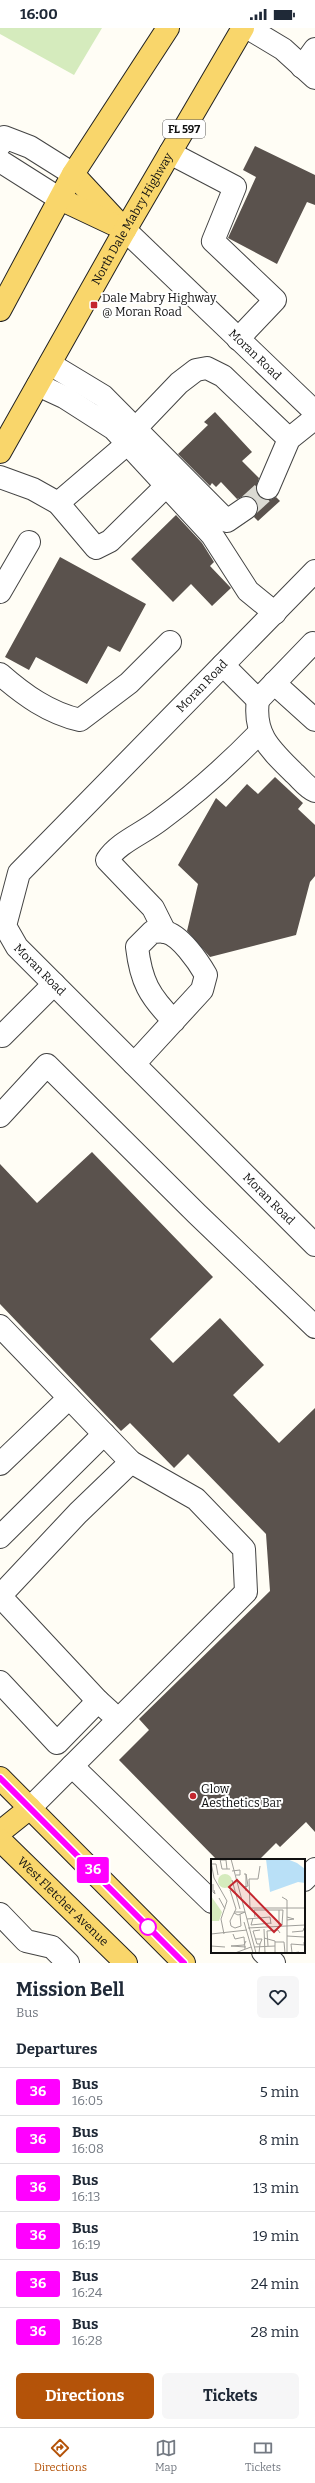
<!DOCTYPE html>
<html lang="en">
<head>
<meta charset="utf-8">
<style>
	body { margin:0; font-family:Bitter,serif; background:#f6f6f7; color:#1f2937; height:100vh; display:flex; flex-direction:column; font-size:15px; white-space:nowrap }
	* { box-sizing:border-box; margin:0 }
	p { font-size:13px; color:#747a83 }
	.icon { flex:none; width:22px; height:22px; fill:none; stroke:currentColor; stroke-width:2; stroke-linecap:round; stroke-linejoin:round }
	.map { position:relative; height:1935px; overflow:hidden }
	.panel { display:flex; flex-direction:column; background:#fff; flex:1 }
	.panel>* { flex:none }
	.badge { padding:0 8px; border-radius:3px; font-size:14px; line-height:26px }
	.map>.badge { position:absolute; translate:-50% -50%; box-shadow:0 0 0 2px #fff }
	h2 { padding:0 16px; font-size:15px; line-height:36px }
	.round { display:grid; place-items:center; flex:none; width:42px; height:42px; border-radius:6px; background:#f6f6f7 }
	.headline { display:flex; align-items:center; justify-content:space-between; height:68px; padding:0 16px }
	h1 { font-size:19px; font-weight:700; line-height:30px }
	.primary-button { display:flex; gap:8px; margin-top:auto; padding:8px 16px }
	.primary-button a { flex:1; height:46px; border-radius:6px; background:#b45309; color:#fff; font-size:16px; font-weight:700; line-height:46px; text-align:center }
	.primary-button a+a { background:#f6f6f7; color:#1f2937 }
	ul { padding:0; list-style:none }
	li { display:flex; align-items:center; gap:12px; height:48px; padding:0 16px; border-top:1px solid #e0e1e3 }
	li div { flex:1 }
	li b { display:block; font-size:15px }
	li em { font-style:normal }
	li .badge { min-width:44px; font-weight:700; text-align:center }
	.status { display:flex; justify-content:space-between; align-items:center; height:28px; padding:0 20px; background:#fff; direction:ltr }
	.status svg { height:11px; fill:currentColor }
	.tab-bar { display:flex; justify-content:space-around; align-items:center; height:56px; border-top:1px solid #e0e1e3; background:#fff; font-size:11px; color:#747a83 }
	.tab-bar a { display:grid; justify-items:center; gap:2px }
	.tab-bar .current { color:#b45309 }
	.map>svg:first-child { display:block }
	.green { fill:#d5ebbd }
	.building { fill:#5a524d }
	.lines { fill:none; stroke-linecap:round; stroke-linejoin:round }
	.minor-tunnel { stroke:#dbdad3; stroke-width:22; stroke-dasharray:22 11; stroke-linecap:butt }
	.minor-casing { stroke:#444; stroke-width:24 }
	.major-casing { stroke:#222; stroke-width:24 }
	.minor { stroke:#fff; stroke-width:22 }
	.major { stroke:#f9d66b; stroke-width:22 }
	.line-casing { stroke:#fff; stroke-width:9 }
	.line { stroke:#f0f; stroke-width:6 }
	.poi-dot { fill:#c4262e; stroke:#fff; stroke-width:1.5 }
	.stop-dot { fill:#fff; stroke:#f0f; stroke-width:2 }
	.labels { text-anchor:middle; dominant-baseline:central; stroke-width:4; stroke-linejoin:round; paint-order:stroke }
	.shield { fill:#fff; stroke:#585858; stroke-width:1 }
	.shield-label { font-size:11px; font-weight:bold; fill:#111 }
	.street-label { font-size:12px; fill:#111; stroke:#fff }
	.poi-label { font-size:12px; fill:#111; stroke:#fff; text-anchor:start }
	.inset-road { fill:none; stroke:#a09f9a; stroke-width:1 }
	.view { fill:#c4262e; fill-opacity:0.15; stroke:#c4262e; stroke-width:2 }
	.inset-edge { fill:none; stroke:#111; stroke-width:2 }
</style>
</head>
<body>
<div class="status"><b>16:00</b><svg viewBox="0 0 49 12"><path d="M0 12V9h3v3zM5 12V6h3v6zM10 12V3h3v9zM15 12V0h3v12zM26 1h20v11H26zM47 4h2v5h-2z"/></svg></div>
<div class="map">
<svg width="315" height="1935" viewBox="0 0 315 1935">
	<rect width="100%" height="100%" fill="#fffdf5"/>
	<path class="green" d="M0,0H102L74,47L0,6Z"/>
	<path class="building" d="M255,118L315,147V177L307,174L277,236L228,210L256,149L243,142Z
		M215,384L252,424L242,433L259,450L256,461L258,467L263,472H270L276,469L280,473L258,493L254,489L258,479L252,469L245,468L237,471L221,454L216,459L212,455L210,458L178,426L208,397L204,394Z
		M176,487L202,515L214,534L210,538L231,560L212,578L191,556L173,574L131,531Z
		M60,529L146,576L120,624L108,618L87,656L36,629L29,642L5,629Z
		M275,749L303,775L298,781L315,797V848L310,854L296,907L210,929L187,903L198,856L178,837L216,770L226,779L247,756L258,766Z
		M92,1124L213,1249L150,1311L173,1335L220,1290L264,1337L233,1367L279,1415L315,1380V1804L306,1794L280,1819L276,1815L259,1832H217L119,1732L149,1702L139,1691L270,1563L266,1506L188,1426L174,1440L130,1395L121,1403L0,1276V1136L37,1175Z"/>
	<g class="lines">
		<path class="minor-tunnel" d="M246,480L268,460"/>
		<g class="minor-casing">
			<g id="minor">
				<path d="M248,0L283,21L315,50"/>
				<path d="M302,39L315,21"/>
				<path d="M0,117L4,109L30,119L73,146"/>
				<path d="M170,125L235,159L213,213L275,272L238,311"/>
				<path d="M0,133L60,171"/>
				<path id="s1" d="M125,202L315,384"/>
				<path d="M50,336L103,368L227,493L246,480"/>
				<path d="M38,357L64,369L114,401L212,507L248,563L275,585"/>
				<path d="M135,401L179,355L196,342L207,340L223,348L289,411"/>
				<path d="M0,449L33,461L58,475L96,520L110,513L166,458"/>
				<path d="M268,460L289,411L315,390"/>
				<path d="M58,475L127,416"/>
				<path id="s2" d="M315,543L19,845L5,898L17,919L315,1217"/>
				<path d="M0,564L29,514"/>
				<path d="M223,637L258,672L313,615L315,617"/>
				<path d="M0,646C24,667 49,685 80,692L129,655L170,614"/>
				<path d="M274,655L315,692"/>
				<path d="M258,672C253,707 271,722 294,745C301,751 307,760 315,763"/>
				<path d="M165,904L153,880L107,832C119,814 142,806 160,792C197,765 228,737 260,704"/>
				<path d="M0,1006L2,1008L54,956"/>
				<path d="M134,1036L202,962L206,947C198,933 180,907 165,904C161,903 156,904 152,904L137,919C141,953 149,968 174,993"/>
				<path d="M0,1088L47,1037L197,1186L315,1299"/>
				<path d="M0,1298L131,1434L196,1471L244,1521L246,1564L30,1780"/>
				<path d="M0,1436L69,1370"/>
				<path d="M0,1509L104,1406"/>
				<path d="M0,1654L57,1715L98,1673L109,1683"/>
				<path d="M98,1673L0,1568L78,1485L131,1434"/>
				<path d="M72,1738L212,1874"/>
				<path d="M304,1852L315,1841"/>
				<path d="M0,1886L26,1913L52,1919L68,1935"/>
				<path d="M263,1924L274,1935"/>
			</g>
		</g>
		<g class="major-casing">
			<g id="major">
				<path d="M73,146L125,202"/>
				<path d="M60,171L113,196"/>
				<path d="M0,282L73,146L168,0"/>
				<path id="s3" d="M0,424L125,202L243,0"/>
				<path d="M0,1750L184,1935"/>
				<path d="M0,1804L30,1780"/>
				<path id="s4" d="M0,1812L126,1935"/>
			</g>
		</g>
		<use href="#minor" class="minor"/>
		<use href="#major" class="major"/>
	</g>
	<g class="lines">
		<g class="line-casing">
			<path id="line" d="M0,1750L184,1935"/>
		</g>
		<use href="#line" class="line"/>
	</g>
	<g class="poi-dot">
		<rect x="90" y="273" width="8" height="8" rx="2"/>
		<circle cx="193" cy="1768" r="4"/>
	</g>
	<circle class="stop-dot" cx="148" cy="1899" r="8"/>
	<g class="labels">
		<rect class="shield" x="163" y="92" width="42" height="18" rx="3"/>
		<g class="shield-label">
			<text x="184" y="101">FL 597</text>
		</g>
		<g class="street-label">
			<text stroke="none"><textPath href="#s3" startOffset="268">North Dale Mabry Highway</textPath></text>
			<text stroke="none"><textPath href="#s1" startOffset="180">Moran Road</textPath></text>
			<text transform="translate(202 658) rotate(-46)">Moran Road</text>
			<text stroke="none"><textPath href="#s2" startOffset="534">Moran Road</textPath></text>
			<text stroke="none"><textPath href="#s2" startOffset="858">Moran Road</textPath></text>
			<text stroke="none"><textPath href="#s4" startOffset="88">West Fletcher Avenue</textPath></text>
		</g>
		<g class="poi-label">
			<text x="102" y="270">Dale Mabry Highway<tspan x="102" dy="14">@ Moran Road</tspan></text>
			<text x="201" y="1761">Glow<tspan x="201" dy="14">Aesthetics Bar</tspan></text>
		</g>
	</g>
	<g transform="translate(211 1831)">
		<rect width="94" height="94" fill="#fffdf5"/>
		<path d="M7 22a7 7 0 1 1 14 0a7 7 0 1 1-14 0ZM0,37L11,53L8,62H0Z" fill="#d5ebbd"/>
		<path d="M55,0H76L86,4L94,10V24L87,23L59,33Z" fill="#b9e0f7"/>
		<path class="inset-road" d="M9,0L11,10H19M20,0L45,94M9,1H15L16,10M0,3L3,19L16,42L10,60L13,75M0,5H5L7,16M49,7L47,20H38L39,49H94M21,12L29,11V16H25M33,15H35V32M21,21L29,50M2,25V33L4,35L3,31M32,28L37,27L35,15M19,31L25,50L19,62L20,67M71,38L76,41V94M8,39L14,50M68,51V66M23,54L27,56L34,53H23M44,58L43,51H72L71,66M42,59L40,66L60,64M36,60L59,58L60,65M76,61L83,60L76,58M33,63L42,94M20,67L24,69L30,67L29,55M37,69L94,66M53,70L54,94M81,73L92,72L93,69M0,75L36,71M22,75L24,80L33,78L34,90M76,77L93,78M53,79L64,82V94M44,80H51L49,85M35,82L33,86L20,87L35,88M64,83H73L74,94M0,87L14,88M57,87L56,72L67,71L69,74M43,88L64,87M88,93L81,94L80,85L93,86V83M24,94L40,88M48,94L49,85H46L42,72L49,71"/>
		<path class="view" d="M26,21L70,66L63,73L18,28Z"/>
		<rect width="94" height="94" class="inset-edge"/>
	</g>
</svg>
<b class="badge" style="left:93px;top:1842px;background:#f0f;color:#fff">36</b>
</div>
<section class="panel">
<div class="headline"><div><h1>Mission Bell</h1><p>Bus</p></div><a class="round"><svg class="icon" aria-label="heart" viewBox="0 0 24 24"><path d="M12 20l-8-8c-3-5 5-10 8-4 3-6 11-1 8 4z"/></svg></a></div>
<h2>Departures</h2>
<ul>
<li><span class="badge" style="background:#f0f;color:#fff">36</span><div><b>Bus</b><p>16:05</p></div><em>5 min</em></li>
<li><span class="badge" style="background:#f0f;color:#fff">36</span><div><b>Bus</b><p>16:08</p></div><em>8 min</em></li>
<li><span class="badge" style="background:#f0f;color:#fff">36</span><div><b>Bus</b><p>16:13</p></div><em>13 min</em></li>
<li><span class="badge" style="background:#f0f;color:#fff">36</span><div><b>Bus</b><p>16:19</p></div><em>19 min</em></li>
<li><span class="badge" style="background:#f0f;color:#fff">36</span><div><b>Bus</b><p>16:24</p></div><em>24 min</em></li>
<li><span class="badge" style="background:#f0f;color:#fff">36</span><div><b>Bus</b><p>16:28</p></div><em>28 min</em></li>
</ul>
<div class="primary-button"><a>Directions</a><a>Tickets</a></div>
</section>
<nav class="tab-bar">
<a class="current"><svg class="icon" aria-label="directions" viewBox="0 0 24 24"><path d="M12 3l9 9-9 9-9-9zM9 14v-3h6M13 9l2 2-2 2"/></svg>Directions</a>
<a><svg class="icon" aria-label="map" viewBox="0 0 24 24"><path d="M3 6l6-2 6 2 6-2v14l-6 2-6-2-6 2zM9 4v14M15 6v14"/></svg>Map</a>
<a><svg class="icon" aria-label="tickets" viewBox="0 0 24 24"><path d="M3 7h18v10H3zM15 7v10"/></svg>Tickets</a>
</nav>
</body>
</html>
